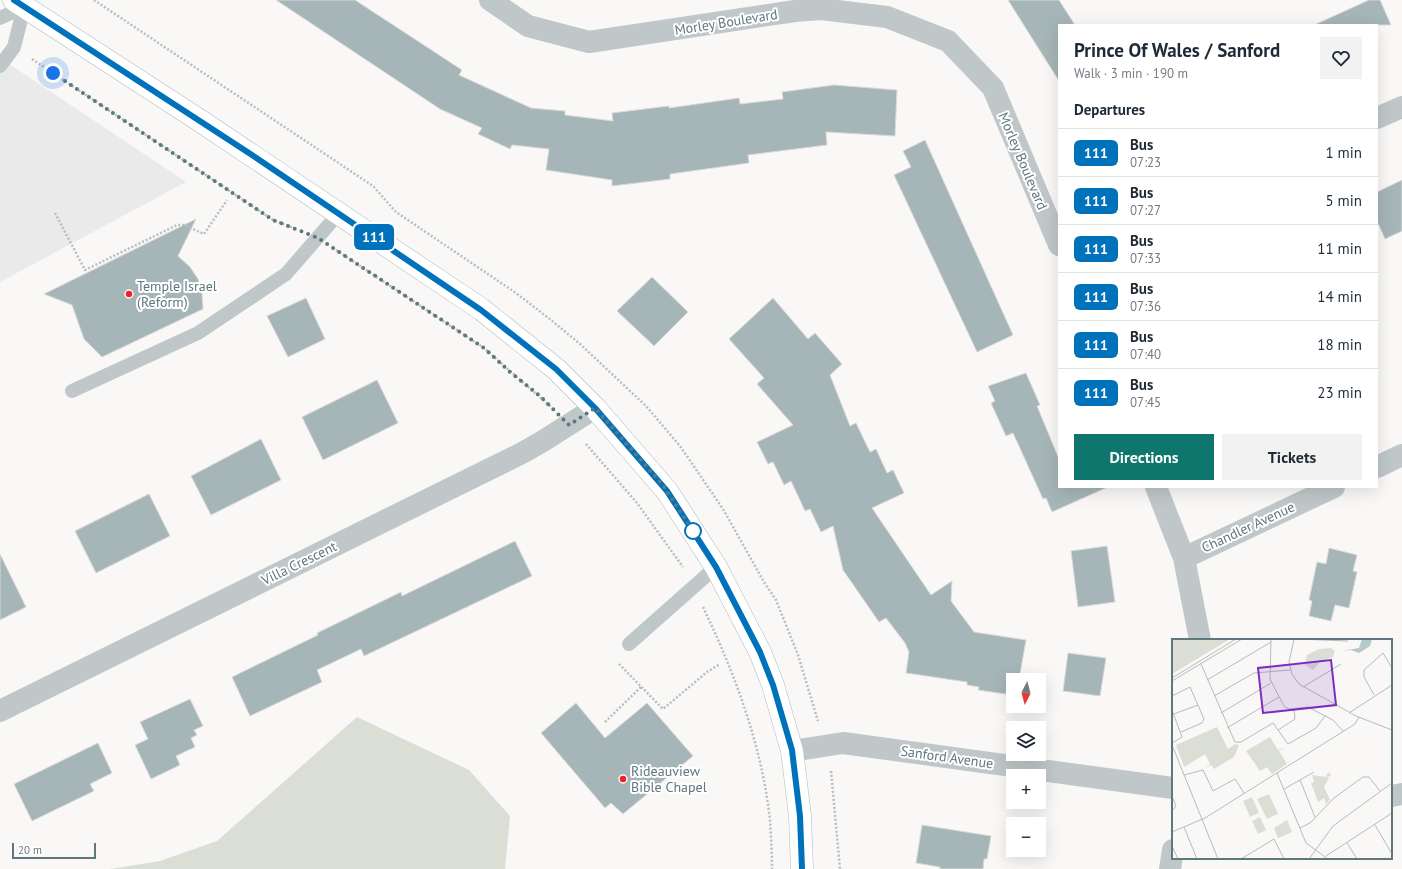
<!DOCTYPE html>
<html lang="en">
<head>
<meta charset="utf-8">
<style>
	body { margin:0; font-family:"PT Sans",sans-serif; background:#f2f2f3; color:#1f2937; height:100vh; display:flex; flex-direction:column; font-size:15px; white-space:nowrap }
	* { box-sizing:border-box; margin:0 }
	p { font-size:13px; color:#747a83 }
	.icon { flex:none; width:22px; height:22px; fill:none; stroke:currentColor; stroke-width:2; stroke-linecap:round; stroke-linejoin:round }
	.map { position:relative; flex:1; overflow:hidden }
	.details { position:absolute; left:1058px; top:24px; width:320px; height:464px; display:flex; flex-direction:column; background:#fff; border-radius:0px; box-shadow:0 4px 16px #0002 }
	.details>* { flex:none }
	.badge { padding:0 8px; border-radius:6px; font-size:14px; line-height:26px }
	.needle { width:26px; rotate:186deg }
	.buttons { position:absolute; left:1006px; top:673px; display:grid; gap:8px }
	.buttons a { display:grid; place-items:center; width:40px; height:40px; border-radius:0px; background:#fff; box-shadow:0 4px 16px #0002; font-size:20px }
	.scale { position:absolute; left:12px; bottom:10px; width:84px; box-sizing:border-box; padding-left:4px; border:2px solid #5e787e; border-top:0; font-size:11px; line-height:14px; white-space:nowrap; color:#5e787e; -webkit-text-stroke:3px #fff; paint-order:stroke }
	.you { position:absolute; width:20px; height:20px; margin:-10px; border:3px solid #fff; border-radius:50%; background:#1a73e8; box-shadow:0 0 0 6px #1a73e833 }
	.map>.badge { position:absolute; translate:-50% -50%; box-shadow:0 0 0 2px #fff }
	h2 { padding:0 16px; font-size:15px; line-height:36px }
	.round { display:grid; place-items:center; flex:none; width:42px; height:42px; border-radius:0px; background:#f2f2f3 }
	.overview { display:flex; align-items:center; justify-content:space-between; height:68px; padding:0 16px }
	h1 { font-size:19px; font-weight:600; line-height:30px }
	.cta { display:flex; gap:8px; margin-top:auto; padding:8px 16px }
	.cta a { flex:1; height:46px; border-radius:0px; background:#0f766e; color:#fff; font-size:16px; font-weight:600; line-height:46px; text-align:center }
	.cta a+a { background:#f2f2f3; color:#1f2937 }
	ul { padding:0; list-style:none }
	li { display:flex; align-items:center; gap:12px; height:48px; padding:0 16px; border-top:1px solid #e0e1e3 }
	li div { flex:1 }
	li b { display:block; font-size:15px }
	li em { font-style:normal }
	li .badge { min-width:44px; font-weight:700; text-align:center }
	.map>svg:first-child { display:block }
	.built { fill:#eaeaea }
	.green { fill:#dbded5 }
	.building { fill:#a6b5b7; stroke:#dbdad9 }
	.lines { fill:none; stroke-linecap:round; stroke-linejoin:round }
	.primary-casing { stroke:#b1babc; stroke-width:23 }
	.path { stroke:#b8bec0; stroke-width:2.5; stroke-dasharray:2 2; stroke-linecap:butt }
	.lane { stroke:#bfc7c9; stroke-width:14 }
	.street { stroke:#bfc7c9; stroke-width:22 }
	.primary { stroke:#fff; stroke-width:22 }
	.line-casing { stroke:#fff; stroke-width:9 }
	.line { stroke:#0072bc; stroke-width:6 }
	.walk { stroke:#5e787e; stroke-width:4; stroke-dasharray:0 7.2 }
	.poi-dot { fill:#ef2026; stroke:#fff; stroke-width:1.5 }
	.stop-dot { fill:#fff; stroke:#0072bc; stroke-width:2 }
	.labels { text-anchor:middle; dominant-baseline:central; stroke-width:4; stroke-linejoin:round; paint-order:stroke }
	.street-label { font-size:14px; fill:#5e787e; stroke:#fff }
	.poi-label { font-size:14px; fill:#5e787e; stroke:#fff; text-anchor:start }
	.inset-road { fill:none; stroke:#b2bdbf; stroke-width:1 }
	.view { fill:#7b2cbf; fill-opacity:0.15; stroke:#7b2cbf; stroke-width:2 }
	.inset-edge { fill:none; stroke:#5e787e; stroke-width:2 }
</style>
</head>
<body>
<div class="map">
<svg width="1402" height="869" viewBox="0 0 1402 869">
	<rect width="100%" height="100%" fill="#f9f8f6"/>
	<path class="built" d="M0,58L186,182L0,282Z"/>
	<path class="green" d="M357,717L469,770L510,816L505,869H110L160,861L217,841Z"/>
	<path class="building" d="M276,0H355L462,70L459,75L531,108L565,111V115L613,121L612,113L669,106V108L739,98L740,104L783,99L782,92L834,85L897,90L895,136L826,132L827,145L748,155L749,163L670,174V179L612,186V180L546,170L549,149L512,145L510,149L478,134L482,128L440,109Z
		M1008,0H1059L1075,25H1059V81Z
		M1369,0H1380L1391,25H1314Z
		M925,140L1013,335L977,352L894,175L911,167L903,151Z
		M1402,180V231L1385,239L1377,221V192Z
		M196,219L178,256L190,267L198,279L202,293L203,309L102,357L84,339L72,305L44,294Z
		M652,277L688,312L654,346L617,311Z
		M306,298L325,339L288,357L267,316Z
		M773,298L808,339L815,333L842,364L830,375L850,426L856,423L870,452L876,449L887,473L893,470L904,493L872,508L931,595L952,581L951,601L974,632L1026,640L1019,680H1013V695L978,690L979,687L967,685V682L906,673L909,652L905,643L886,618L879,622L843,570L833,526L821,532L810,509L805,511L791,481L784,485L773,462L768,464L757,442L793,425L757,384L764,378L729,339Z
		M1026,373L1040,405L1037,406L1059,459V487H1108L1052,512L1046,498L1043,499L1013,433L1006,436L991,403L995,401L988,386Z
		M377,380L398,423L323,460L302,417Z
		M261,439L281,480L211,515L191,476Z
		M149,494L170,536L96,573L75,531Z
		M515,541L532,576L364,656L361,649L317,670L322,682L250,716L232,677L318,635L317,633L401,592L402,596Z
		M1107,546L1115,602L1078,607L1071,551Z
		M1329,548L1357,555L1353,571L1357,572L1349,608L1335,605L1331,621L1309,616L1312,601L1309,600L1317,562L1326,564Z
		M0,554L26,607L0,620Z
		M1068,653L1106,658L1100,696L1063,691Z
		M190,699L203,726L194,730L197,735L191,738L195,747L176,756L180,765L151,779L135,745L148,739L140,722Z
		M576,703L605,738L647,703L693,756L623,814L611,803L605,808L541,733Z
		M98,743L112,773L90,784L94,791L32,821L14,784Z
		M922,825L991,836L987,859H984L983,869H940V867L916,863Z"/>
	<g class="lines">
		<g class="primary-casing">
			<path id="primary" d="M14,0L202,122L481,309L556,369L595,408L667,491L716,567L760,652L773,685L792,751L800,816L802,869"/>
		</g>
		<path class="path" d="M94,0L373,186L396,212L516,293L551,320L580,344L646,406L680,446L723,509L764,582L776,600L798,655L818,721
			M32,59L273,220L296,229
			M55,213L85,270L177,225H184L204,234L227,200
			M336,250L484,348L551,407
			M586,444L637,503L683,567
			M703,607C735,674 762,746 770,820C771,836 772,853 772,869
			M619,664L663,709L707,672L720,664
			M605,722L641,687
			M831,771L840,869"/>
		<path class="lane" d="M0,18L24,7
			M0,66L14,47L24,7
			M72,391L198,333L286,274L339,213
			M629,644L716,567"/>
		<path class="street" d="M490,0L528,26L589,42L795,11L821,9L887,17L948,41L993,88L1059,245
			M1377,118L1402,107
			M1377,467L1402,455
			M1156,487L1184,558L1200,640
			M1184,558L1334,487
			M0,711L524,452L543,441L595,408
			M792,751L843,743L1173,788
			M1391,796L1402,794
			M1170,869L1173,850"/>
		<use href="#primary" class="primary"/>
	</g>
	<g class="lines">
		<g class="line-casing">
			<path id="line" d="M14,0L252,155L481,310L556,369L595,408L667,491L716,567L760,652L773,685L792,750L800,816L802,869"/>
		</g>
		<use href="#line" class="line"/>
		<path class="walk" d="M53,73L273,220L318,238L484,348L510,372L540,396L569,425L595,408L662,484L693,531"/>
	</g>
	<g class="poi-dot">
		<circle cx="129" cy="294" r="4"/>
		<circle cx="623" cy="779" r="4"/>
	</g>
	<circle class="stop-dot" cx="693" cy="531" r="8"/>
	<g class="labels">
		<g class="street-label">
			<text transform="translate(726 22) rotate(-9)">Morley Boulevard</text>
			<text transform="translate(1023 161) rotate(67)">Morley Boulevard</text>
			<text transform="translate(1248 527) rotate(-25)">Chandler Avenue</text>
			<text transform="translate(299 563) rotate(-26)">Villa Crescent</text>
			<text transform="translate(947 757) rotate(8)">Sanford Avenue</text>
		</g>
		<g class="poi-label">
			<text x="137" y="286">Temple Israel<tspan x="137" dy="16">(Reform)</tspan></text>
			<text x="631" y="771">Rideauview<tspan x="631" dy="16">Bible Chapel</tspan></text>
		</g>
	</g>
	<g transform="translate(1172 639)">
		<rect width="220" height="220" fill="#f9f8f6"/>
		<path d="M0,0H58L0,35ZM159,9L163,12L161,18L148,23L141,31L133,26L135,16L147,10ZM45,88L56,110L63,105L67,106L62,118L42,130L39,126L33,130L38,125L33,115L12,128L4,106ZM98,98L106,111L114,108L107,112L115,125L100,135L95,128L88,132L74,112ZM157,133L159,137L154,138L157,139L152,148L158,161L154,165L152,159L146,163L139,144L142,143L140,136L153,138ZM97,155L106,175L95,180L85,160ZM80,158L87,174L78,178L71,162ZM88,178L94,191L86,195L80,182ZM115,181L120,193L106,199L102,189Z" fill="#dbded5"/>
		<path d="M190,0H200L198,7L187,14L179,11L169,12L187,9Z" fill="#b5c9c9"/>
		<path class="inset-road" d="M99,0L98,40L112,67L117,70L136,68L161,81L171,92M122,0L117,23L120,35L127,45L184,77L220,91M126,0L176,2M29,25L63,103H69L101,84L116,105L144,89L153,77M0,39L64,0M35,41L99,3M0,42L70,0M131,48L169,25M202,56L192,38V31L211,14L220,29M0,57L18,48L32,80L30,84L9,93M42,57L82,34L118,31M0,71L10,98L0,104M49,74L99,44M177,74L220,46M2,75L26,66M55,89L107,58M106,91L123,80L122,70M0,106L46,220M105,134L134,204L156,220M12,136L31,131L41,152L63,140L72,154M128,141L143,178M112,150L142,133M0,157L4,167L0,172M203,186L220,215M12,188L25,220M128,189L138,184L162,159L191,138H197L208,152M0,193L33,179L183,85L187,78M175,204L185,220M0,207L6,220M154,217L220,174M69,220L102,200L112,220M137,220L161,187L220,144"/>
		<path class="view" d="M159,21L164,66L91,74L86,29Z"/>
		<rect width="220" height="220" class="inset-edge"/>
	</g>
</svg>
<div class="buttons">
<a><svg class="needle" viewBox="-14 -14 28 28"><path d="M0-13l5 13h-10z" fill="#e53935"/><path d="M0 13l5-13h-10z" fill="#747a83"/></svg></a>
<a><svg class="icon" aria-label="layers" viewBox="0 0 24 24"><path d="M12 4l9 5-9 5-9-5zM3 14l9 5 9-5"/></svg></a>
<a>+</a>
<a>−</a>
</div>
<div class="scale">20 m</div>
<div class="you" style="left:53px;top:73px"></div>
<b class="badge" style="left:374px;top:237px;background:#0072bc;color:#fff">111</b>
<section class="details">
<div class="overview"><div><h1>Prince Of Wales / Sanford</h1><p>Walk · 3 min · 190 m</p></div><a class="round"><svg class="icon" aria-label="heart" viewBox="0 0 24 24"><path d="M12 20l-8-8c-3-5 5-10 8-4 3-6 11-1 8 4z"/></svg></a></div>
<h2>Departures</h2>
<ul>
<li><span class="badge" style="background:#0072bc;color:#fff">111</span><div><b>Bus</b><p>07:23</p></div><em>1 min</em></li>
<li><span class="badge" style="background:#0072bc;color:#fff">111</span><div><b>Bus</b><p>07:27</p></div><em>5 min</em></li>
<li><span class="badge" style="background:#0072bc;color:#fff">111</span><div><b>Bus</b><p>07:33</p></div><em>11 min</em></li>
<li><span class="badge" style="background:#0072bc;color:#fff">111</span><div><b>Bus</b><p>07:36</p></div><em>14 min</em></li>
<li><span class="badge" style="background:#0072bc;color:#fff">111</span><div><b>Bus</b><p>07:40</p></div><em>18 min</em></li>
<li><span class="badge" style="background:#0072bc;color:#fff">111</span><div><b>Bus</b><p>07:45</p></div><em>23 min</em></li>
</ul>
<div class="cta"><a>Directions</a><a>Tickets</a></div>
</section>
</div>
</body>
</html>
